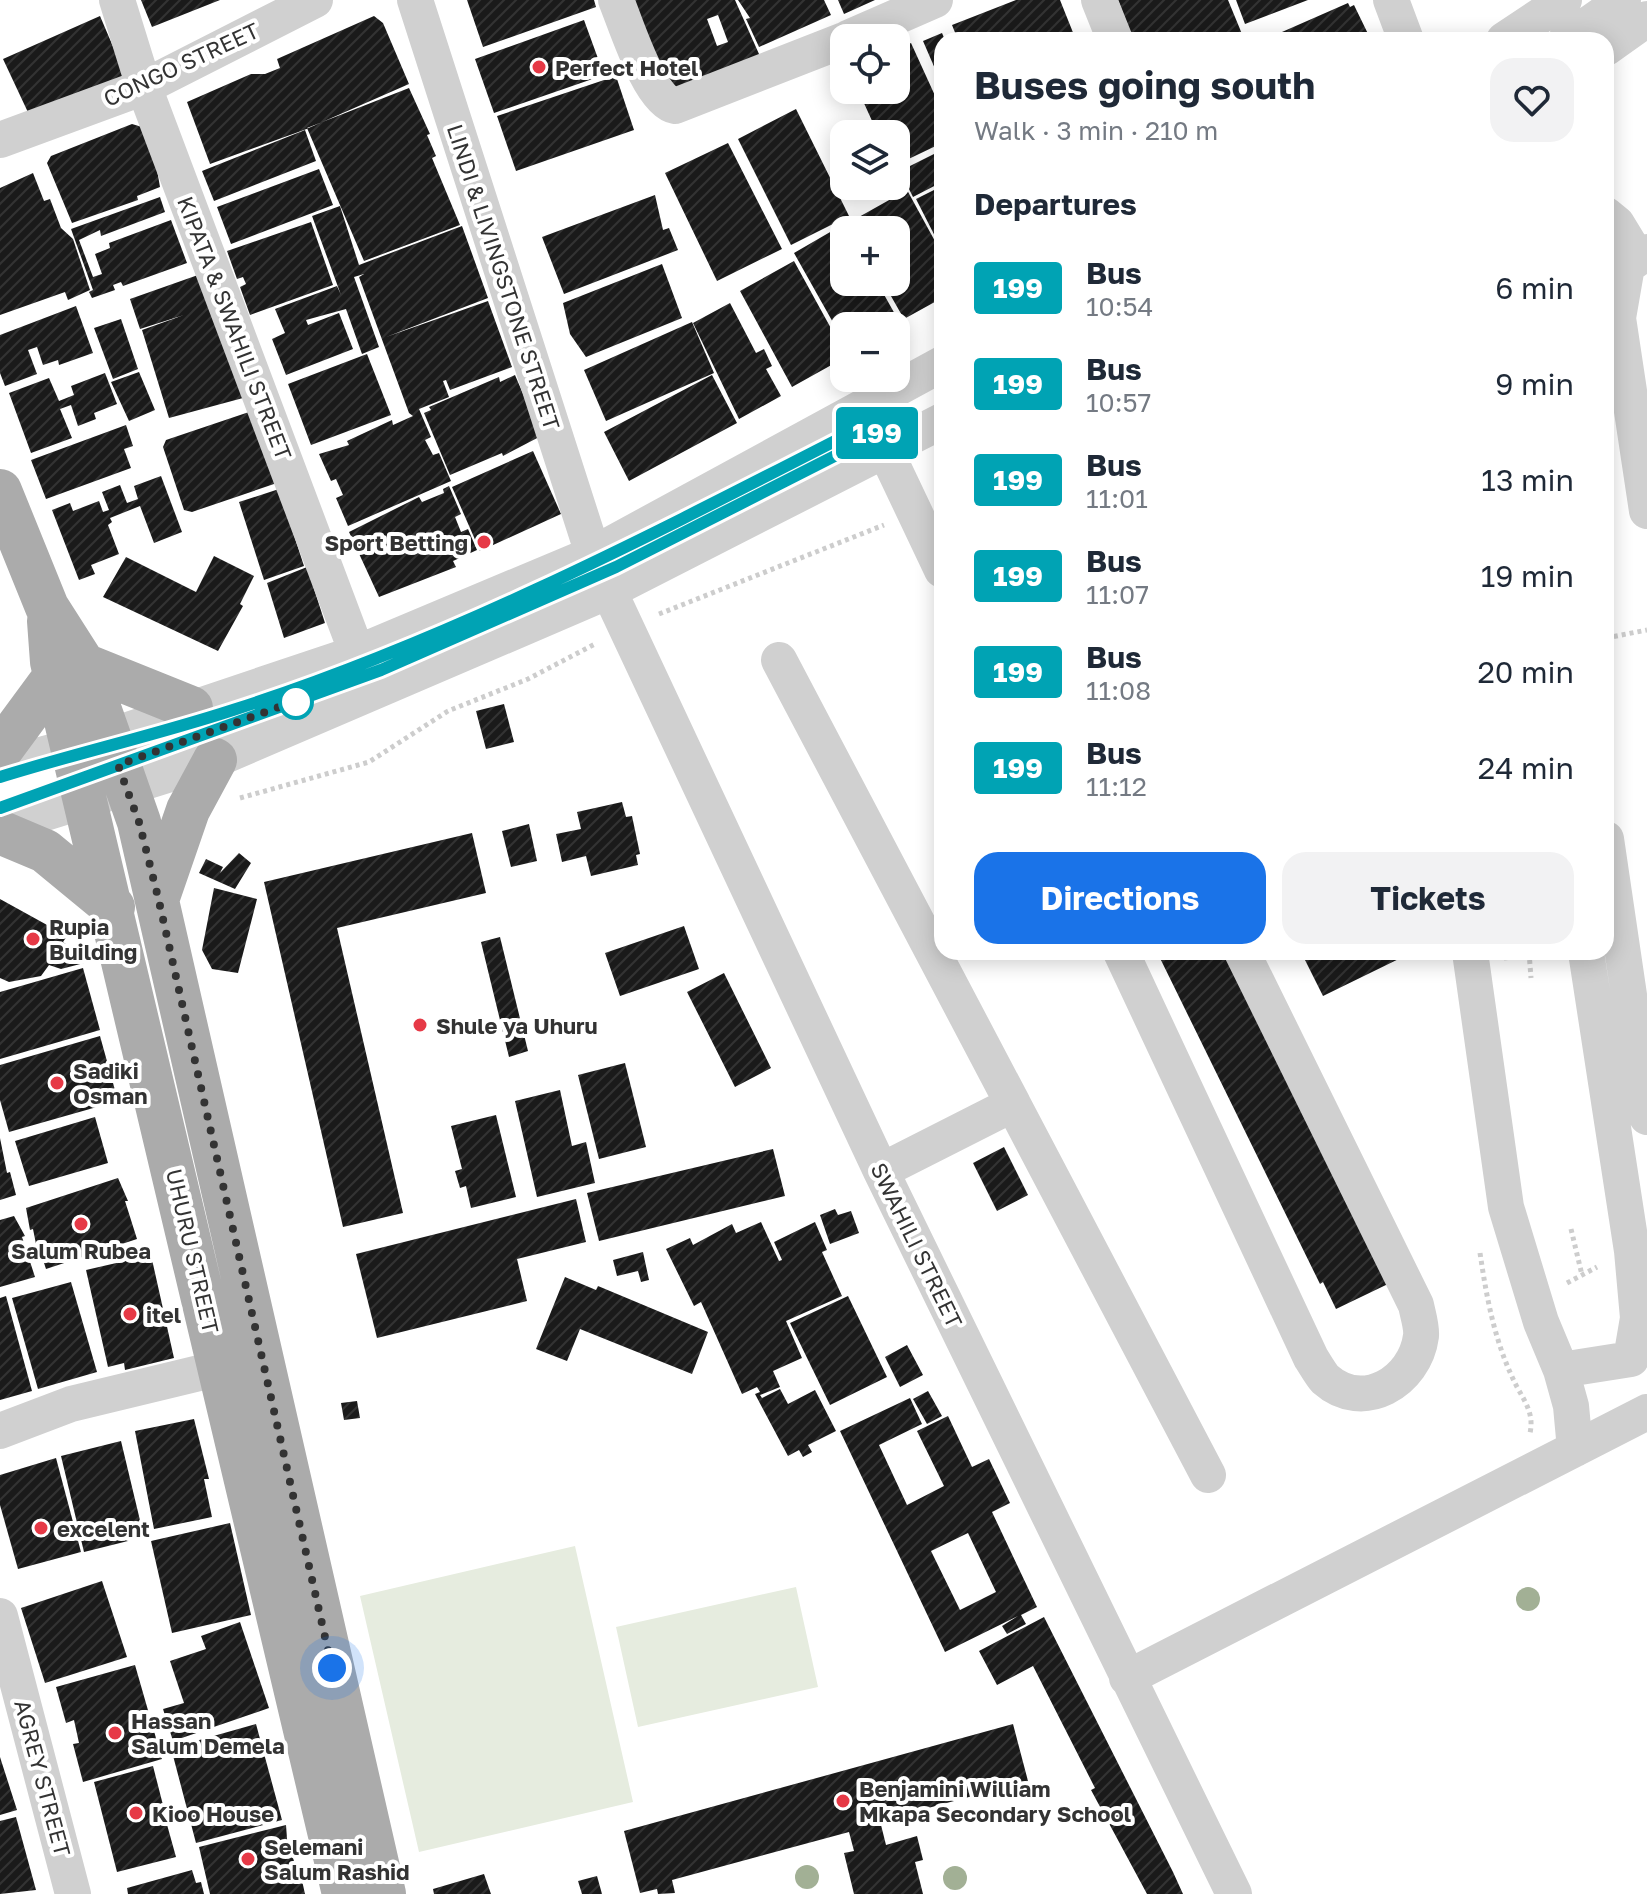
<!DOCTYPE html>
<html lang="en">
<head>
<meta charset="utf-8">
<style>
	body { margin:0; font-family:"Golos Text",sans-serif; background:#f2f2f3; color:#1f2937; height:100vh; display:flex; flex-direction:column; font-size:30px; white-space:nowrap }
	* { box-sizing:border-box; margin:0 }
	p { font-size:26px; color:#747a83 }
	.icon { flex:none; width:44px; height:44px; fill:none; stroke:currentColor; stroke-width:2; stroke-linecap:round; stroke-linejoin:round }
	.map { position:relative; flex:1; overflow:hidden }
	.sheet { position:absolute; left:934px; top:32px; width:680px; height:928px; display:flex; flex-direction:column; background:#fff; border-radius:24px; box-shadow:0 4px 20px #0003 }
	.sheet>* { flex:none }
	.badge { padding:0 16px; border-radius:6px; font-size:28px; line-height:52px }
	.tools { position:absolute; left:830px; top:24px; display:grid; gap:16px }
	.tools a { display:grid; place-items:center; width:80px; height:80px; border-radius:16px; background:#fff; box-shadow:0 4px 20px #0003; font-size:40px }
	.you { position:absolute; width:40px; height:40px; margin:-20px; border:6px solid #fff; border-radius:50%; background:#1a73e8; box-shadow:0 0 0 12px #1a73e833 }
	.map>.badge { position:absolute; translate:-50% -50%; box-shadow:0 0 0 4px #fff }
	h2 { padding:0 40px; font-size:30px; line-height:72px }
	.round { display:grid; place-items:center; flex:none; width:84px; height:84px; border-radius:24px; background:#f2f2f3 }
	.overview { display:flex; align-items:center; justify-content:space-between; height:136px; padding:0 40px }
	h1 { font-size:38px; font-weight:700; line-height:60px }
	.button { display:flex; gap:16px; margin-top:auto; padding:16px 40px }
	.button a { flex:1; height:92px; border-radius:24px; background:#1a73e8; color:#fff; font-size:32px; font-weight:700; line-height:92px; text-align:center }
	.button a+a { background:#f2f2f3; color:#1f2937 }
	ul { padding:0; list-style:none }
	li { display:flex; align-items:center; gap:24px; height:96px; padding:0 40px }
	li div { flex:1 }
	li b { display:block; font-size:30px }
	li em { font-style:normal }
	li .badge { min-width:88px; font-weight:700; text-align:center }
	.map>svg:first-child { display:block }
	.garden { fill:#e6ecdf }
	.building { fill:url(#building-hatch); fill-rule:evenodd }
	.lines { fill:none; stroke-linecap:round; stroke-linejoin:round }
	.path { stroke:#cdcdcd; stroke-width:5; stroke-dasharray:4 4; stroke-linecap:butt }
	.minor { stroke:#d0d0d0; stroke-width:36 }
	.major { stroke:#ababab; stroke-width:44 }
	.tree { fill:#a2b095 }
	.line-casing { stroke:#fff; stroke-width:18 }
	.line { stroke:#00a3b4; stroke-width:12 }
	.walk { stroke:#333; stroke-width:8; stroke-dasharray:0 14.4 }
	.poi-dot { fill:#e63946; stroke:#fff; stroke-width:3 }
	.stop-dot { fill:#fff; stroke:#00a3b4; stroke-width:4 }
	.labels { text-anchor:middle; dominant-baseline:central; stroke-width:8; stroke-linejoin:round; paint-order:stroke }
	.street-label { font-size:22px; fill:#333; stroke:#fff }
	.poi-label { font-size:22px; font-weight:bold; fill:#333; stroke:#fff; text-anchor:start }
</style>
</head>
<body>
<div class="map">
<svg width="1647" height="1894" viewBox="0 0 1647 1894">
	<defs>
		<pattern id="building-hatch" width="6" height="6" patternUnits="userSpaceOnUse" patternTransform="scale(2)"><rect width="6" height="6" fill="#1a1a1a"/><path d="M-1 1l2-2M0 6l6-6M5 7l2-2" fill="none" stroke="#333"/></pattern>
	</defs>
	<rect width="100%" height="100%" fill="#fff"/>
	<path class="garden" d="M575,1546L633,1802L419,1852L360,1596Z
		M796,1587L818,1687L638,1727L616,1627Z"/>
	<path class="building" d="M141,0H220L152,27Z
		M467,0H594L596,7L483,47Z
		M631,0H735L763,63L673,101ZM718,15L728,42L717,46L707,19Z
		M738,0H824L831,15L759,47L746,19L750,18Z
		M838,0H875L844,14Z
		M1016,0H1060L1076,40H958L952,25Z
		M1118,0H1228L1242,34L1228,40H1133Z
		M1236,0H1308L1245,24Z
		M1348,3L1350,7L1354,5L1371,40H1264Z
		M100,16L129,84L33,123L3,59Z
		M374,16L383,23L409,84L304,130L210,164L187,102L251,74H265L280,68L277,59Z
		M584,20L604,75L494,113L475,59Z
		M942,33L945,40H942V85L923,41Z
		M911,43L942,111V143L896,165V134H878L858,90H896V50Z
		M616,76L634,130L516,171L497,116Z
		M409,88L430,134L427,135L436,156L432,158L460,225L364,261L307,128Z
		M796,109L849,216L791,245L738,139Z
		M132,124L142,127L156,164L160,187L137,196L138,200L72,223L47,163L51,156Z
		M305,130L316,161L214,201L202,171Z
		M1606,134H1611L1610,163H1606Z
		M728,143L782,249L717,281L665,173Z
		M942,150V182L913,197L900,171Z
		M319,169L333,205L231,244L217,207Z
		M33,173L44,201L50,199L61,228L73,239L90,290L68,300L65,292L0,315V188Z
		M942,186V250L916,199Z
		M907,190L942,254V298L904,319L883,282H896V230H854L850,222Z
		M655,195L663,230L669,228L678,250L564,294L542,237Z
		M160,197L165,212L101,236L100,230L79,240L93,277L102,274L95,254L110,248L109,243L171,220L187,263L123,286L121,282L113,285L115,290L92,298L89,292L93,290L71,229Z
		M340,206L359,265L462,226L488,298L386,337L488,301L512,367L450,390L446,380L443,381L449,397L419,409L431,437L425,440L433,455L439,453L451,481L348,526L336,498L343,495L336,479L331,481L319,454L349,445L347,441L392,420L393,425L413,416L409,413L359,277L364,274L354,277L379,347L362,354L346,309L306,320L308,325L339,313L353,349L286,375L272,339L285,333L275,309L337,286L341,295L312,216Z
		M311,222L333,285L250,315L240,287L246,284L243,277L237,279L227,251Z
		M844,224L847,230H844V282H877L901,325L896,328L844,326V342L794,253Z
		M794,261L844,352V358L792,387L740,291Z
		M662,264L682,318L586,357L570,334L563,303Z
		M198,275L243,398L169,418L142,330L184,315L140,329L130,299Z
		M730,303L756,353L764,349L772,366L766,369L781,396L739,419L693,323Z
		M76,306L93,353L59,365L58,360L43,365L37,347L28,350L37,374L5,386L0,373V335Z
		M121,319L138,369L113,379L94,328Z
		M692,322L714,373L606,421L584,370Z
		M367,354L391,415L311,445L288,384Z
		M139,372L155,410L129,421L111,382Z
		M105,373L117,404L94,413L96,419L78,426L71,405L60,409L72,438L31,453L9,393L49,378L59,401L74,395L71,386Z
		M515,375L541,436L503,456L502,453L450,475L424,413L431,410L429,407L499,377L500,382Z
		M712,375L737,423L629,481L604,432Z
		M249,412L277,479L274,484L192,512L184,510L163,447L166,440Z
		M126,425L133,446L124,449L131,468L46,499L31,460Z
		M533,451L561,514L480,551L452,487Z
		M161,476L182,532L154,543L140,506L110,518L112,522L108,525L119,554L91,565L95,574L79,580L52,510L70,503L73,511L99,501L103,512L109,510L102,492L120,485L127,503L138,499L134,486Z
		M449,486L461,514L455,517L461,532L468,529L477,550L453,561L456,567L379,597L349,532L419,497L422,502L444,493L443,489Z
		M279,489L304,566L264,580L239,502Z
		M214,556L254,576L240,604L243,606L218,651L103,597L126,557L196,592Z
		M307,567L325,623L284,638L267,583Z
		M504,704L514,742L486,749L476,711Z
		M622,802L626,817L632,816L640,854L636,855L638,865L591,876L586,856L562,862L556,834L581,829L577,812Z
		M529,824L537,861L511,867L502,831Z
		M472,833L486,893L337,928L403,1213L343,1227L264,882Z
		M239,853L251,863L235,889L199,873L206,859L223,867L220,873Z
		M214,888L257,899L238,973L212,969L202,950Z
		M0,899L67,936L63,942L88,962L61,969L49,965L41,976L9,982L0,978Z
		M684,926L699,969L620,996L605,953Z
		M500,937L528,1051L509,1057L481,942Z
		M1157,952H1232L1388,1284L1336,1309L1323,1282L1320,1284Z
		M1301,952H1413L1323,996Z
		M83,968L100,1030L0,1059V992Z
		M724,973L771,1068L735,1087L687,992Z
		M100,1036L118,1101L9,1132L0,1100V1065Z
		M625,1063L646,1147L599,1159L578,1075Z
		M560,1090L572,1146L586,1142L595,1183L537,1197L515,1101Z
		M496,1115L516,1197L471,1208L466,1186L460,1188L455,1171L462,1169L451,1126Z
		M95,1117L108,1163L29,1186L15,1141Z
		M0,1138L7,1173L10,1172L16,1195L0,1200Z
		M1004,1147L1028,1195L997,1211L973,1163Z
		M773,1149L785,1196L599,1241L587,1193Z
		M118,1178L128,1201H125L137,1239L46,1269L42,1257L39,1259L33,1229L30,1230L26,1208Z
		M576,1199L586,1242L517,1259L527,1301L377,1338L356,1254Z
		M835,1209L838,1215L851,1211L859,1233L830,1244L820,1215Z
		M14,1216L25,1236L22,1237L35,1277L0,1287V1220Z
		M761,1222L779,1261L782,1260L774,1242L815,1222L827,1250L822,1252L842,1296L786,1321L802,1358L773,1371L780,1387L760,1395L762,1398L780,1389L788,1404L815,1390L836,1431L808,1445L812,1452L803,1457L799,1450L788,1456L755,1394L760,1392L757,1387L742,1394L701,1302L694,1306L666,1249L690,1238L693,1245L732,1224L736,1233Z
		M643,1252L649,1280L641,1282L638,1271L617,1276L613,1260Z
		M151,1255L174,1358L125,1370L124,1363L108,1367L86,1270Z
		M565,1277L596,1290L598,1286L708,1332L692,1374L580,1329L567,1361L536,1349Z
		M71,1282L97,1372L38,1389L12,1298Z
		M6,1296L32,1391L0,1400V1298Z
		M848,1296L887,1377L830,1405L790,1323Z
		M907,1345L923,1375L900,1387L885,1357Z
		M928,1391L942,1416L927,1424L913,1399Z
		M910,1398L922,1424L879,1445L907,1505L944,1486L917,1431L948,1416L972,1467L989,1459L1010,1503L992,1512L1037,1607L1021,1615L1026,1624L1007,1634L1002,1626L1018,1616L945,1652L840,1431ZM968,1533L996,1592L960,1610L931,1551Z
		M357,1401L360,1418L344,1420L341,1403Z
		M194,1419L209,1479H204L212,1517L154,1529L135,1431Z
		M121,1441L144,1537L84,1552L61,1456Z
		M56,1458L81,1552L18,1569L0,1505V1475Z
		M230,1523L251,1615L172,1633L151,1541Z
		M102,1581L127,1657L45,1683L21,1608Z
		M1044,1617L1173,1872L1183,1894H1147L1091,1790L1095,1788L1033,1666L997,1685L979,1651Z
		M240,1622L269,1708L173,1741L163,1709L184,1703L170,1661L206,1649L201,1636Z
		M135,1665L162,1759L83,1782L73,1744L79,1743L74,1720L66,1723L56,1687Z
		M256,1724L282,1820L196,1843L171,1748Z
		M1013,1724L1028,1781L880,1821L886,1845L917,1836L923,1860L915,1862L923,1894H854L844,1853L854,1851L849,1832L672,1880L675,1893L658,1894L657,1889L640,1893L624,1831Z
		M0,1757L17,1810L0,1815Z
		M153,1766L163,1805L167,1804L171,1820L166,1821L176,1857L117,1872L94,1782Z
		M16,1817L36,1890L0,1894V1821Z
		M286,1825L288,1852L291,1851L296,1868L299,1867L305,1894H210L199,1847Z
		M192,1870L196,1883L201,1882L204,1894H128L127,1888Z
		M484,1874L491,1894H434L433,1889Z
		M597,1876L602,1894H582L578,1881Z"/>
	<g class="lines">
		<path class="path" d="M659,614L884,525
			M1606,638L1647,630
			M240,798L369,762L448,711L528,679L595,644
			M1529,952L1531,978
			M1504,958L1554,953
			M1571,1229L1582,1275
			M1480,1253C1487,1300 1495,1344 1517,1387C1526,1403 1534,1415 1530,1433
			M1567,1283L1597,1267"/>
		<path class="minor" d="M117,0L144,87L357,653
			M415,0L593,554
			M616,0C626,24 650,102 675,106L844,40
			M1099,0L1115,40
			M1391,0L1406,40
			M848,38L935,0
			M1504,40L1564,0
			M1566,40L1623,0
			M1606,48L1647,19
			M0,140L144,87L315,0
			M1606,215L1617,224L1637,257
			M1647,252L1627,266L1618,318L1647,511
			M876,431L942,570
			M609,591L881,1171L1234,1894
			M779,660L1013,1104L881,1171
			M0,766L107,737L357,653L593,554L942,364
			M102,772L276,709
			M0,827L215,760L609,591L942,421
			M1606,839L1647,1117
			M1121,952L1311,1358C1315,1364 1320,1373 1325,1379C1363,1413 1415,1382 1421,1336C1422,1327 1418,1315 1416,1305L1242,952
			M1470,952L1506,1207L1541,1322L1561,1370L1571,1406L1575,1449
			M1013,1104L1208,1475
			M1561,1370L1631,1359L1638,1318L1632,1251L1586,952
			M0,1431L71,1404L220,1368
			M0,1616L73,1894
			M1127,1678L1647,1412"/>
		<path class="major" d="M0,491L47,607L84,665L139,822L384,1894
			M49,621L52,662L344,1894
			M84,665L191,708
			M0,751L56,675
			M0,832L45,851L113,907
			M158,897L188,810L215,760"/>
	</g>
	<g class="tree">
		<circle cx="1528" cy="1599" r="12"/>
		<circle cx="807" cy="1877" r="12"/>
		<circle cx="955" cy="1878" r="12"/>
	</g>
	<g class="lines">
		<g class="line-casing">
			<path id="line" d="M0,777C77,753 156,735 233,710C455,639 665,528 872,422L878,434L616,567L381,670L0,808"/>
		</g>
		<use href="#line" class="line"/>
		<path class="walk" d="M296,702L307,697L118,765L139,822L158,897L332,1668"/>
	</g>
	<g class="poi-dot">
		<circle cx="539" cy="67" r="8"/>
		<circle cx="484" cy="542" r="8"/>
		<circle cx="33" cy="939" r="8"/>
		<circle cx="420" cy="1025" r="8"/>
		<circle cx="57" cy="1083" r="8"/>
		<circle cx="81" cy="1224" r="8"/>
		<circle cx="130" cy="1314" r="8"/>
		<circle cx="41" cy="1528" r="8"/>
		<circle cx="115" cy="1733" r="8"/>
		<circle cx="843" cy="1801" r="8"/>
		<circle cx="136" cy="1813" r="8"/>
		<circle cx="248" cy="1859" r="8"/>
	</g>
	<circle class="stop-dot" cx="296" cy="702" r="16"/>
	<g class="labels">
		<g class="street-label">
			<text transform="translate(181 64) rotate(-25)">CONGO STREET</text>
			<text transform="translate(504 277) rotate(72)">LINDI &amp; LIVINGSTONE STREET</text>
			<text transform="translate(235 328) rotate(69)">KIPATA &amp; SWAHILI STREET</text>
			<text transform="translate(917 1245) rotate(64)">SWAHILI STREET</text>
			<text transform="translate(193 1251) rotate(77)">UHURU STREET</text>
			<text transform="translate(43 1778) rotate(75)">AGREY STREET</text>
		</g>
		<g class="poi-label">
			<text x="555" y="67">Perfect Hotel</text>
			<text x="468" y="542" text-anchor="end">Sport Betting</text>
			<text x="49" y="926">Rupia<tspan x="49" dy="25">Building</tspan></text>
			<text x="436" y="1025">Shule ya Uhuru</text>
			<text x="73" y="1070">Sadiki<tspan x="73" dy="25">Osman</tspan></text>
			<text x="81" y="1250" text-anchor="middle">Salum Rubea</text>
			<text x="146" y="1314">itel</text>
			<text x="57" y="1528">excelent</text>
			<text x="131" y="1720">Hassan<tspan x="131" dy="25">Salum Demela</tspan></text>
			<text x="859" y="1788">Benjamini William<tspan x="859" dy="25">Mkapa Secondary School</tspan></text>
			<text x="152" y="1813">Kioo House</text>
			<text x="264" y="1846">Selemani<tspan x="264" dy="25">Salum Rashid</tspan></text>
		</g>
	</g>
</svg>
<div class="tools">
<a><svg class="icon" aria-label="locate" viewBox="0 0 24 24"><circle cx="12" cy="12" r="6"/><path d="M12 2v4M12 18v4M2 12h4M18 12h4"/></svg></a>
<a><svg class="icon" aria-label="layers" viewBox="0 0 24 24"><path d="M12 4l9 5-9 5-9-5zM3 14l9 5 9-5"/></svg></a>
<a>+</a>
<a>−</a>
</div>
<div class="you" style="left:332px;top:1668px"></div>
<b class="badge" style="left:877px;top:433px;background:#00a3b4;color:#fff">199</b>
<section class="sheet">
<div class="overview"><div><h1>Buses going south</h1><p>Walk · 3 min · 210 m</p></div><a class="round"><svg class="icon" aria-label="heart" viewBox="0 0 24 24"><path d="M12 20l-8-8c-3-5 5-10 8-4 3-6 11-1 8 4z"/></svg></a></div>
<h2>Departures</h2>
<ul>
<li><span class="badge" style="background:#00a3b4;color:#fff">199</span><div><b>Bus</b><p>10:54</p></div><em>6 min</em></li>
<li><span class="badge" style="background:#00a3b4;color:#fff">199</span><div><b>Bus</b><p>10:57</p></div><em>9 min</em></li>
<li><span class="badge" style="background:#00a3b4;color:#fff">199</span><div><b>Bus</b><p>11:01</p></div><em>13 min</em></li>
<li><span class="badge" style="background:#00a3b4;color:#fff">199</span><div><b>Bus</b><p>11:07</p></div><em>19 min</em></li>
<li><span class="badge" style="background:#00a3b4;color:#fff">199</span><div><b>Bus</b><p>11:08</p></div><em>20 min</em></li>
<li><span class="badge" style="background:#00a3b4;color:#fff">199</span><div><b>Bus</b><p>11:12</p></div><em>24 min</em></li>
</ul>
<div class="button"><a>Directions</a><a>Tickets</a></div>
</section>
</div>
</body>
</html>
